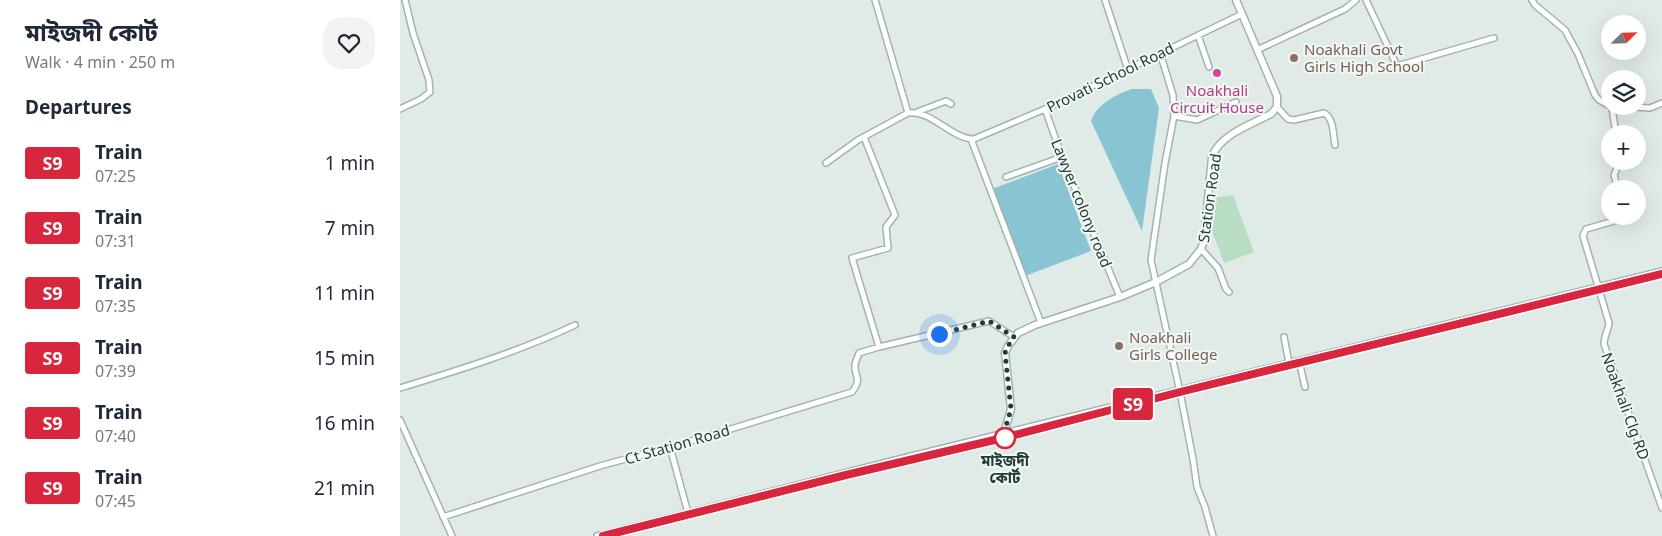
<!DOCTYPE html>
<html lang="en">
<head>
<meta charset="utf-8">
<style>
	body { margin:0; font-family:"Noto Sans","Noto Sans Bengali",sans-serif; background:#f2f2f3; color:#1f2937; height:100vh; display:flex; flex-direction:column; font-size:19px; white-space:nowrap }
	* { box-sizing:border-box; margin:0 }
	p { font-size:16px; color:#747a83 }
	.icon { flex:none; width:28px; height:28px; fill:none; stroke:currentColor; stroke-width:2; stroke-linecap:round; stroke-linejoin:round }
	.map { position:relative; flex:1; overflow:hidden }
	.side { display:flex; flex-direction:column; background:#fff; width:400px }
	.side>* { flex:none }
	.badge { padding:0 10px; border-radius:4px; font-size:18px; line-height:32px }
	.needle { width:32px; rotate:67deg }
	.buttons { position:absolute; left:1201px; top:15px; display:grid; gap:10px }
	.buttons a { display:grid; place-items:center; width:45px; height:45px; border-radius:50%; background:#fff; box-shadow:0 5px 20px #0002; font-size:25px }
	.you { position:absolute; width:25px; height:25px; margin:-12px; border:4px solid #fff; border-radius:50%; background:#1a73e8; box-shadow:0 0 0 8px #1a73e833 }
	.map>.badge { position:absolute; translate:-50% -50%; box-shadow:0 0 0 2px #fff }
	h2 { padding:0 25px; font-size:19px; line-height:45px }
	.round { display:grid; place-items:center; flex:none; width:52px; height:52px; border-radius:20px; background:#f2f2f3 }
	.headline { display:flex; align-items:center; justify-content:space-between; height:85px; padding:0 25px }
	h1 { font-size:24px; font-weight:700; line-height:38px }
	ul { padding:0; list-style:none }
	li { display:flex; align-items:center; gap:15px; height:65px; padding:0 25px }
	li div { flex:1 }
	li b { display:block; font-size:19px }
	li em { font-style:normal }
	li .badge { min-width:55px; font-weight:700; text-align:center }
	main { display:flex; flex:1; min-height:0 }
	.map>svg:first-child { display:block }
	.green { fill:#b9ddc3 }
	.water { fill:#88c4d1 }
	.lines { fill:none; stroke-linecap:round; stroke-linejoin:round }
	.minor-casing { stroke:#a3b3ae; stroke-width:8 }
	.tertiary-casing { stroke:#a3b3ae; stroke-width:9 }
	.minor { stroke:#fff; stroke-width:5 }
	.tertiary { stroke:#fff; stroke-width:6 }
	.rail-casing { stroke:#5b7770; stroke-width:3 }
	.rail { stroke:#f1f8f4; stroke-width:1; stroke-dasharray:4; stroke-linecap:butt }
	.line-casing { stroke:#fff; stroke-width:11 }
	.line { stroke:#d7263d; stroke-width:8 }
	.walk { stroke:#213c35; stroke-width:5; stroke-dasharray:0 9 }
	.education-dot { fill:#8d6e63; stroke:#f1f8f4; stroke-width:2 }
	.hotel-dot { fill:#d1479c; stroke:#f1f8f4; stroke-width:2 }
	.stop-dot { fill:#fff; stroke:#d7263d; stroke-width:2.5 }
	.labels { text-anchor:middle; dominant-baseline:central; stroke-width:4; stroke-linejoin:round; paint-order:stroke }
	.education-label { font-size:15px; fill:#785e54; stroke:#f1f8f4; text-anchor:start }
	.street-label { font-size:15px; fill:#213c35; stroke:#f1f8f4 }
	.hotel-label { font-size:15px; fill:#b23c85; stroke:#f1f8f4 }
	.stop-label { font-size:15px; font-weight:bold; fill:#213c35; stroke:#f1f8f4 }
</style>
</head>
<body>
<main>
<section class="side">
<div class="headline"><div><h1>মাইজদী কোর্ট</h1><p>Walk · 4 min · 250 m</p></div><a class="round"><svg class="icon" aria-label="heart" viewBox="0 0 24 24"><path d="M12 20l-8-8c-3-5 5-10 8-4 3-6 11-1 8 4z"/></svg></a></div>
<h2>Departures</h2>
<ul>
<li><span class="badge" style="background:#d7263d;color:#fff">S9</span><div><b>Train</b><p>07:25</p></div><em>1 min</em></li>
<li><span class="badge" style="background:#d7263d;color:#fff">S9</span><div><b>Train</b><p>07:31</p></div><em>7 min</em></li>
<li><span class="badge" style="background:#d7263d;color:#fff">S9</span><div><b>Train</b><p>07:35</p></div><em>11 min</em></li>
<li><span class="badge" style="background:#d7263d;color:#fff">S9</span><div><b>Train</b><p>07:39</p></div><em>15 min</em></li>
<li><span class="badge" style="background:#d7263d;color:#fff">S9</span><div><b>Train</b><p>07:40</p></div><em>16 min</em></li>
<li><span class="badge" style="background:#d7263d;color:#fff">S9</span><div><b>Train</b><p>07:45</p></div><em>21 min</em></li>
</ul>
</section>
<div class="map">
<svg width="1262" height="536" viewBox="0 0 1262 536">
	<rect width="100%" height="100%" fill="#e0ebe7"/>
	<path class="green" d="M833,195L854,252L824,263L808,220L813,198Z"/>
	<path class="water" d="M732,89H751L759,108L742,231L691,121C696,105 716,94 732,89Z
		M658,164L691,251L625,276L592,189Z"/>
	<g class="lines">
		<g class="minor-casing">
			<path id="minor" d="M475,0L508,113
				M705,0L728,70
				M966,0L997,66L1094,38
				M1132,0L1135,5L1165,30L1178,54L1195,95L1199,100L1210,106
				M798,35L809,67
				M857,50L945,9L956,0
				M760,53L773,95L774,116L765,163L751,260L780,392L793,459L797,487L805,507L813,536
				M1211,106L1212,108L1216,134
				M1217,106L1250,108L1262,103
				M877,107L888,119L894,120L924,113C934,118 933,135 935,145
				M0,109L21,99L30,92L29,80L13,33L5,0
				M645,109L662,157L720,297
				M517,112L546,101L551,104
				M774,116L797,120L836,102
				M464,137L495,215L486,227L488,248L452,258L479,347L589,321L614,337
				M571,139L641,323
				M426,163L458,140L508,113C530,109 552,139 574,139L645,109L842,14
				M606,177L662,157
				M1218,189L1214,175L1220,161
				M1224,216L1221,219L1186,229L1183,236L1209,323C1208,331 1204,336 1204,344L1262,508
				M801,249L818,268L826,289L829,292
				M884,337L889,363
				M899,361L905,387
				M0,388C59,370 118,352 175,325
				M0,420L52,536
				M270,447L288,513
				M43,517L200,466L288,442L452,392C463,377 454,378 455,365C455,362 458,357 459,353L479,347
				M197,536L503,458L1262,271"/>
		</g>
		<g class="tertiary-casing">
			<path id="tertiary" d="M604,433L611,409L605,353L608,346L618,333L635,325L720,297L756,282L789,264L801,249L804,241L812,157C819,135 852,124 871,114L877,107V96L836,0"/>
		</g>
		<use href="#minor" class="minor"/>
		<use href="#tertiary" class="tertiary"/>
		<g class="rail-casing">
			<path id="rail" d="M204,536L446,475L607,437L780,392L1262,274"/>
		</g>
		<use href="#rail" class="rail"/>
	</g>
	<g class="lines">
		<g class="line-casing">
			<path id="line" d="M203,536L446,475L607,437L780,392L1262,274"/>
		</g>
		<use href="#line" class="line"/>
		<path class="walk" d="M539,334L589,321L614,337L608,346L605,353L611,409L604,433L605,438"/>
	</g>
	<g class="education-dot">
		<circle cx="894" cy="58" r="5"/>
		<circle cx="719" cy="346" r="5"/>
	</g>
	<circle class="hotel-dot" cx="817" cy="73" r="5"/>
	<circle class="stop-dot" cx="605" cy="438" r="10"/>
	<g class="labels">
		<g class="education-label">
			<text x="904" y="49">Noakhali Govt<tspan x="904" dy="17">Girls High School</tspan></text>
			<text x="729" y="337">Noakhali<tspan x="729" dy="17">Girls College</tspan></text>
		</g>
		<g class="street-label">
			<text transform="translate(710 77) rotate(-26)">Provati School Road</text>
			<text transform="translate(809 198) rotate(-82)">Station Road</text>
			<text transform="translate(682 203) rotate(68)">Lawyer colony road</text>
			<text transform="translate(1226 406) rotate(70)">Noakhali Clg RD</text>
			<text transform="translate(277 444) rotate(-16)">Ct Station Road</text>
		</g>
		<g class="hotel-label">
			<text x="817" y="90">Noakhali<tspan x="817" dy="17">Circuit House</tspan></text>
		</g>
		<g class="stop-label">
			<text x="605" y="460">মাইজদী<tspan x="605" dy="17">কোর্ট</tspan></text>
		</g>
	</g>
</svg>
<div class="buttons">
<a><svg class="needle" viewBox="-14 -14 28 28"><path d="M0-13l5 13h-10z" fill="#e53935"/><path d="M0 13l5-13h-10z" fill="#747a83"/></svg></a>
<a><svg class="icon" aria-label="layers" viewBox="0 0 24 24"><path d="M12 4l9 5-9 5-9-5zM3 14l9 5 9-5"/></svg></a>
<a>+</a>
<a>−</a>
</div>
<div class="you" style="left:539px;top:334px"></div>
<b class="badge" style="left:733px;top:404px;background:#d7263d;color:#fff">S9</b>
</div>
</main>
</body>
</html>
